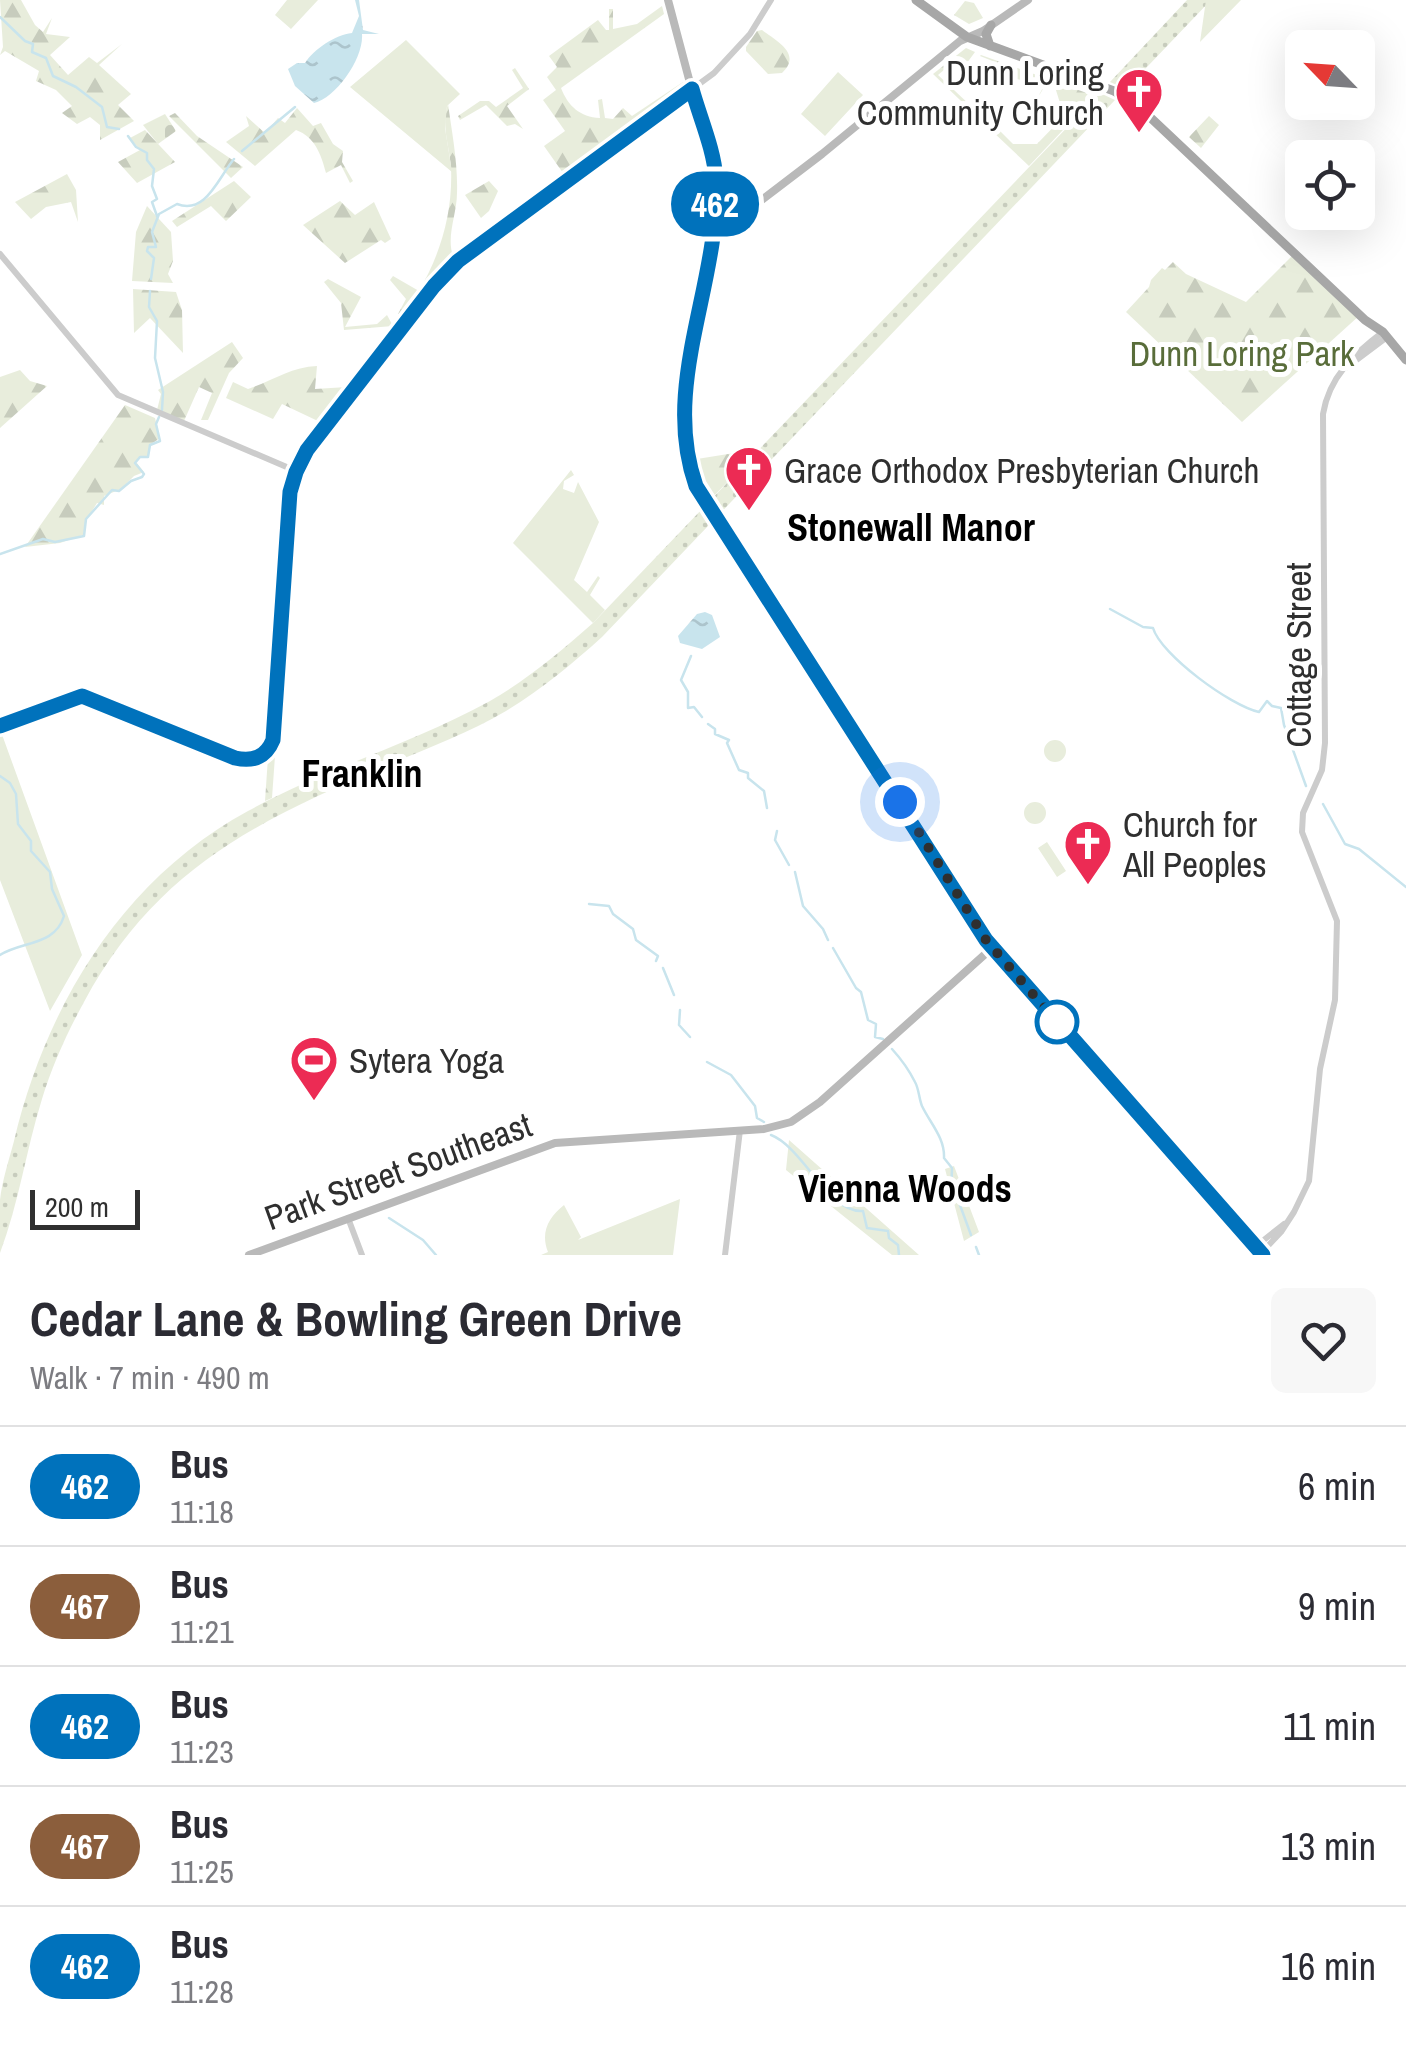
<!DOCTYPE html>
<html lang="en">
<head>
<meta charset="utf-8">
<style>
	body { margin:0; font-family:"Archivo Narrow",sans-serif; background:#f7f7f7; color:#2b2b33; height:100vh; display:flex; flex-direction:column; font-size:38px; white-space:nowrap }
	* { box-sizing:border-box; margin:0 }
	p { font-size:32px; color:#7c7c81 }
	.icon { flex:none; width:55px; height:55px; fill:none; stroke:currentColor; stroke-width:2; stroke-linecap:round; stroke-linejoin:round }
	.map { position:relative; height:1255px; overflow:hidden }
	.sheet { display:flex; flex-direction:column; background:#fff; flex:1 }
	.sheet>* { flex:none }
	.badge { padding:0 20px; border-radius:32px; font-size:35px; line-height:65px }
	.needle { width:65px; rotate:295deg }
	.controls { position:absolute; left:1285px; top:30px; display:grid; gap:20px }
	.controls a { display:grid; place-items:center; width:90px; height:90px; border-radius:15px; background:#fff; box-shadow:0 10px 40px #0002; font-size:50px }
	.scale { position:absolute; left:30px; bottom:25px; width:110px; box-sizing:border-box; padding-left:10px; border:5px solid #2f2f2f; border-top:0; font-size:28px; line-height:35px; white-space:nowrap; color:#2f2f2f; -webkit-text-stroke:8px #fff; paint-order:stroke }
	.you { position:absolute; width:50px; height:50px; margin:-25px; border:8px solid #fff; border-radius:50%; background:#1a73e8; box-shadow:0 0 0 15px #1a73e833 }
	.map>.badge { position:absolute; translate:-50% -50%; box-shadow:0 0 0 5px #fff }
	.round { display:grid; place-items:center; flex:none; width:105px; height:105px; border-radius:15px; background:#f7f7f7 }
	.summary { display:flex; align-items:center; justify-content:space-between; height:170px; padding:0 30px }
	h1 { font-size:48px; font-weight:700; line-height:75px }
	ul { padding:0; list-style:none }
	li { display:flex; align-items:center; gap:30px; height:120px; padding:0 30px; border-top:2px solid #e1e1e2 }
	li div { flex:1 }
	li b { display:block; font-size:38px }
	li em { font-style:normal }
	li .badge { min-width:110px; font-weight:700; text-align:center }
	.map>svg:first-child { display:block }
	.grass { fill:url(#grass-dots) }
	.forest { fill:url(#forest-firs) }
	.cemetery { fill:url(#cemetery-stones) }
	.green { fill:#e8eddc }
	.water { fill:url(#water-ripples) }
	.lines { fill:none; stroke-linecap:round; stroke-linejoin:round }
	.stream { stroke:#c8e4ed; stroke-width:2.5 }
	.tertiary { stroke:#ccc; stroke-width:6 }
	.secondary { stroke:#b9b9b9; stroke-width:8 }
	.primary { stroke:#a7a7a7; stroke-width:9 }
	.line-casing { stroke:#fff; stroke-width:22 }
	.line { stroke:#0072bc; stroke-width:15 }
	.walk { stroke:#2f2f2f; stroke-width:10; stroke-dasharray:0 18 }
	.stop-dot { fill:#fff; stroke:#0072bc; stroke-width:5 }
	.labels { text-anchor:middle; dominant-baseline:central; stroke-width:10; stroke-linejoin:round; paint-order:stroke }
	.poi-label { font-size:35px; fill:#2f2f2f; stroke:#fff; text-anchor:start }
	.park-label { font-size:35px; fill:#596d3a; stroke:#fff }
	.street-label { font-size:35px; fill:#2f2f2f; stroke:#fff }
	.neighbourhood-label { font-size:38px; font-weight:bold; fill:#000; stroke:#fff }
</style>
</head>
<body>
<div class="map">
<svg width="1406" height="1255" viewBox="0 0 1406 1255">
	<defs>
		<pattern id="grass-dots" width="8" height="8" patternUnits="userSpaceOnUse" patternTransform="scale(2.5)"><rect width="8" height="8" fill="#e8eddc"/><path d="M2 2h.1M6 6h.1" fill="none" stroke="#c7ccbd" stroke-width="1.8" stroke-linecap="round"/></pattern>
		<pattern id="forest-firs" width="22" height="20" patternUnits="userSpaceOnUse" patternTransform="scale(2.5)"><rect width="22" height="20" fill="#e8eddc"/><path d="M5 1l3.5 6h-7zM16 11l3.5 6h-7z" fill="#c7ccbd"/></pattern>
		<pattern id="cemetery-stones" width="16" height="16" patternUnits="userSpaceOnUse" patternTransform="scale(2.5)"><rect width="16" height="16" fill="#e8eddc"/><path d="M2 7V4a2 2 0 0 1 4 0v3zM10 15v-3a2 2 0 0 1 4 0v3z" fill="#c7ccbd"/></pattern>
		<pattern id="water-ripples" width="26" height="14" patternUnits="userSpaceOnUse" patternTransform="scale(2.5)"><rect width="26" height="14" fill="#c8e4ed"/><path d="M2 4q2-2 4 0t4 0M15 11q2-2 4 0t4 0" fill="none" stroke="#acc4cc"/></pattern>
	</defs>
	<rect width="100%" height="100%" fill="#fff"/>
	<path class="grass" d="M1187,0H1211L1126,89L1110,82Z
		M1100,93L1115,100L602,637C572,664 541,690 506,711C469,733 428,748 388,765C256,821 155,870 84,1002C67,1033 52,1066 42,1099C26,1150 19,1203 0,1253C0,1236 0,1218 0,1200C2,1181 9,1160 14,1141C46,1005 123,879 248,811C326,768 412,744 490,701C528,679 560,652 593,623Z"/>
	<path class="forest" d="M0,0H21L35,25L43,32L52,18L46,34L70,37L50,55L68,75L89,57L97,63L122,44L99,65L131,94L118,105L134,121L100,140V125L90,117L77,124L62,113L72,106L56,90L36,81L39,71L5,51L0,55L3,47Z
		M965,1L974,3L983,18L969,24L954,15Z
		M662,6L664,14L561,88C568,106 580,117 600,118L598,100L602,99L605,118L613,119L623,108L632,116L683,82L684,87L563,173L544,146L565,131L543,100L556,90L547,77L557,67L549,56L598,20L606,30H609V9H613V29L637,24Z
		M762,30C778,42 802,54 782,73L768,74L746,51V47L757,31Z
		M966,48L975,52L964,67L951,64L938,75L988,122L986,125L933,74Z
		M980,56L981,55L1095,96L1029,166L992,131L996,127L1013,144H1037L1064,116L1055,87L1046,84L1034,104L1045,84L1016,79L1000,64Z
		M515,68L529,89L507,106L523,129L515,124L507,126L486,105L460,120L458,116L480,101H489L496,107L523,88L512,70Z
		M448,104C452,133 458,163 457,193C457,214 446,236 453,256L404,312L398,314L406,299L390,280L393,276L419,291C441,253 453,212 451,167C449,145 441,125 448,104Z
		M297,108L313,126L321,123L333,144L343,151L342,162L353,181L350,183L341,165L326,173C321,154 315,137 296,130L255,166L226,142L249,126L246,116L265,133L278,118L285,123Z
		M175,113L197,136L243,167L231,178L169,116Z
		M1209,116L1219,125L1201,148L1189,137Z
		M145,130L175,162L137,183L118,162L140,150L130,138Z
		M67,174L76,190L78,222L71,202L46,207L31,219L15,202Z
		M234,181L251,197L226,221L211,206L177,227L172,221Z
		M489,181L498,191L489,211L481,218L465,195Z
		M340,201L355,215L374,202L391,239L385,243L381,240L345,263L303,225Z
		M147,206L171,232L173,261L168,274L173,283L132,281L136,232Z
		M1295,253L1360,315L1242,422L1126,312L1149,287L1151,280L1162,268L1165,270L1173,262L1186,274L1246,302Z
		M328,279L361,297L345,327L377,324L387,315L393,326L344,330L341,303L324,282Z
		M133,289L176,292L182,310L183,353L150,318L134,333Z
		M232,342L243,358L229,373L208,420H201L212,393L199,387L184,421L157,410L161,394L158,390Z
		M317,366L315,389L347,387L320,422L282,404L273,419L226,398L233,382L248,389C272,381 291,367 317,366Z
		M20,370L30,381L47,386L0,428V377Z
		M125,405L155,418L160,438L150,445L148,456H141L136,462L144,472L134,476L121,489L104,496V505L97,503L87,519L83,535L60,543L25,547Z
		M759,449L711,499L697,459Z
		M277,626L284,630L272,798L265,801Z"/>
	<path class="cemetery" d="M165,114L176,131L158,144L143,125Z"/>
	<path class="green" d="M287,0H318L291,29L275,15Z
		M1206,0H1241L1200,42Z
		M406,40L460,94L447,106L445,128L452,172L350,87Z
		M838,72L863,95L825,136L801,114Z
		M571,470L574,475L564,481L563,489L574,493L578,482L599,522L574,580L587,592L598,576L600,578L590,595L605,610L593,623L513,543Z
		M0,729L82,955L50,1011L0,880Z
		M1044 751a11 11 0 1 1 22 0a11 11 0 1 1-22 0Z
		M1024 813a11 11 0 1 1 22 0a11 11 0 1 1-22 0Z
		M1047,842L1066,871L1057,877L1038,848Z
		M789,1140L919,1255H892L786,1170Z
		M954,1166L979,1232L964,1241L945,1169Z
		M680,1199L673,1255H541L548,1252C540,1232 549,1217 564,1205L581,1237L578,1240Z"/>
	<path class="water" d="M355,0H359L363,30L379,34H362C364,58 336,98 314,103L295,86L288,69L297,63H305C314,49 335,35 352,33L359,16Z
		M705,612L712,615L720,637L702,649L680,643L678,636L697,614Z"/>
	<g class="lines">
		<path class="stream" d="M0,17L25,41L33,44L32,52L46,58L53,76L76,87L102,107L107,127L119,129
			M128,136L136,147L147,153V160L154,169L152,186L157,199L152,202L157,216
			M242,151L295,107
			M151,279L154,258L147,251L148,247H156L152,232L159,214L177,204C206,215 218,178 234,159
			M150,291L149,307L157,321L155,358L163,392L162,410
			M0,554L43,539L55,542L84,536L86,519L112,490L119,491L131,481L142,477L144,474L135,463L140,457H148L150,445L160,441L156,424L159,417
			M1110,609L1143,627L1153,628C1161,655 1231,706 1259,712L1267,701L1272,706L1281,708L1284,725L1306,786
			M691,656L681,680L688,692V708L694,707L702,717
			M708,724L715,729V734L729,740L727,743L739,770L748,773V778L764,791L767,808
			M0,776L10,783L16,794L18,824L31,841V851L50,872L52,889L64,916C55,946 22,941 0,955
			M1323,804L1345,844L1359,849L1406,887
			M777,831L775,840L789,865
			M795,872L803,906L823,929L828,940
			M589,904L609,906L613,914L633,929L636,940L658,956L656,961
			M833,948L856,988L861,992L868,1020L876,1024L875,1037L883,1039
			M663,968L674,995
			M680,1010L679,1025L690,1037
			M892,1049C902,1060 909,1070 915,1082C919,1089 919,1099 922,1106C930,1123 945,1138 944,1158L952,1168L951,1196L957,1197L971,1235
			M707,1062L731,1075L755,1106L757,1118L764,1122
			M771,1135C803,1147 829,1214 863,1211L867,1228L888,1231L889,1238L898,1245L899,1255
			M389,1218L423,1240L436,1255
			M976,1247L979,1255"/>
		<path class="tertiary" d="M0,254L118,395L296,471
			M1347,367L1387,337
			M0,726L82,696L235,758C261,764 272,750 274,726L289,503L296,471L307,450L435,286L458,261L714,73L750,34L771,0
			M348,1218L362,1255
			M1258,1249H1265L1281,1232L1294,1212L1309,1181L1320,1069L1335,1000L1337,921L1302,832L1303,813L1322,770L1325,743L1323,414C1329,377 1354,354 1383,332
			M725,1255L740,1130
			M1254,1255L1260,1243L1284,1224"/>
		<path class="secondary" d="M668,0L716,181L708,275L684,398V430L697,486L986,940L1263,1255
			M713,237L822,154L960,41L983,31L1028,0
			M249,1255L555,1143L764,1129L791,1122L820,1102L992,948"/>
		<path class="primary" d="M916,0L967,37L1114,91L1135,103L1365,320L1383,332L1406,360
			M990,46L986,34L991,25"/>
	</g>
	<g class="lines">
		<g class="line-casing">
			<path id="line" d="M0,726L82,696L235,758C253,762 266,757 273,740L290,492L296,472L307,450L434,286L458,261L692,89C700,118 714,149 716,179C721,283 660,384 696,486L986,940L1263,1255"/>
		</g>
		<use href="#line" class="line"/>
		<path class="walk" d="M900,802L986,940L1057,1022"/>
	</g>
	<defs>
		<g id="church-pin" transform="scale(2.5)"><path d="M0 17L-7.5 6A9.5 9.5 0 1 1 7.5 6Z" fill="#ec2b54" stroke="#fff"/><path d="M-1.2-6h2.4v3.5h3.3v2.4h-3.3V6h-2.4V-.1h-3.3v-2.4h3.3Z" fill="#fff"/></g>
		<g id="stadium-pin" transform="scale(2.5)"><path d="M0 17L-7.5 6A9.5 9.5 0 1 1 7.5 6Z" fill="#ec2b54" stroke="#fff"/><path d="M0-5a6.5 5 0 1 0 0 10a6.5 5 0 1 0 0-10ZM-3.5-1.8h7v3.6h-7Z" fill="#fff"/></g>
	</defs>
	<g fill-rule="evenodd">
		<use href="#church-pin" x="1139" y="92"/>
		<use href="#church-pin" x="749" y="470"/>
		<use href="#church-pin" x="1088" y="844"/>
		<use href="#stadium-pin" x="314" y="1060"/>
	</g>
	<circle class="stop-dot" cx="1057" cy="1022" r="20"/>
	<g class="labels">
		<g class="poi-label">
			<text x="1104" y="72" text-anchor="end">Dunn Loring<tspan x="1104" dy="40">Community Church</tspan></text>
			<text x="784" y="470">Grace Orthodox Presbyterian Church</text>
			<text x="1123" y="824">Church for<tspan x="1123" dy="40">All Peoples</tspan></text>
			<text x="349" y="1060">Sytera Yoga</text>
		</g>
		<g class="park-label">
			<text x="1242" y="353">Dunn Loring Park</text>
		</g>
		<g class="street-label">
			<text transform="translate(1298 655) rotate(-90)">Cottage Street</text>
			<text transform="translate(398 1171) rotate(-20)">Park Street Southeast</text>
		</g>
		<g class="neighbourhood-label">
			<text x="911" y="527">Stonewall Manor</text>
			<text x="362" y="773">Franklin</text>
			<text x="905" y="1188">Vienna Woods</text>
		</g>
	</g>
</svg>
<div class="controls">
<a><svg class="needle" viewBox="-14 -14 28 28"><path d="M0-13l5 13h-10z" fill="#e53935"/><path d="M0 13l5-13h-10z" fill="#7c7c81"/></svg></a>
<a><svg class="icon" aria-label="locate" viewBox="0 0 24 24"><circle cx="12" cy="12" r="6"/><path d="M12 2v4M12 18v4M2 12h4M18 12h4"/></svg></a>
</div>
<div class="scale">200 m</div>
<div class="you" style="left:900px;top:802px"></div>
<b class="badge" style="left:715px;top:204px;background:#0072bc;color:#fff">462</b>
</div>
<section class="sheet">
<div class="summary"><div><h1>Cedar Lane &amp; Bowling Green Drive</h1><p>Walk · 7 min · 490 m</p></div><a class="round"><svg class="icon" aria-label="heart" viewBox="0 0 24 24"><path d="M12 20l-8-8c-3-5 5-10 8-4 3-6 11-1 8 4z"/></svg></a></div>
<ul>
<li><span class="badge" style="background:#0072bc;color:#fff">462</span><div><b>Bus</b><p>11:18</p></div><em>6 min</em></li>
<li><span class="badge" style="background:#8b5e3c;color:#fff">467</span><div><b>Bus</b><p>11:21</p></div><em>9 min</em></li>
<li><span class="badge" style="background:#0072bc;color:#fff">462</span><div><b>Bus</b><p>11:23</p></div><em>11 min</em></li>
<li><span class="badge" style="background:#8b5e3c;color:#fff">467</span><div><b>Bus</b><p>11:25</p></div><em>13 min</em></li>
<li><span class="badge" style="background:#0072bc;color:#fff">462</span><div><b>Bus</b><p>11:28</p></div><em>16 min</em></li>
</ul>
</section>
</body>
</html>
